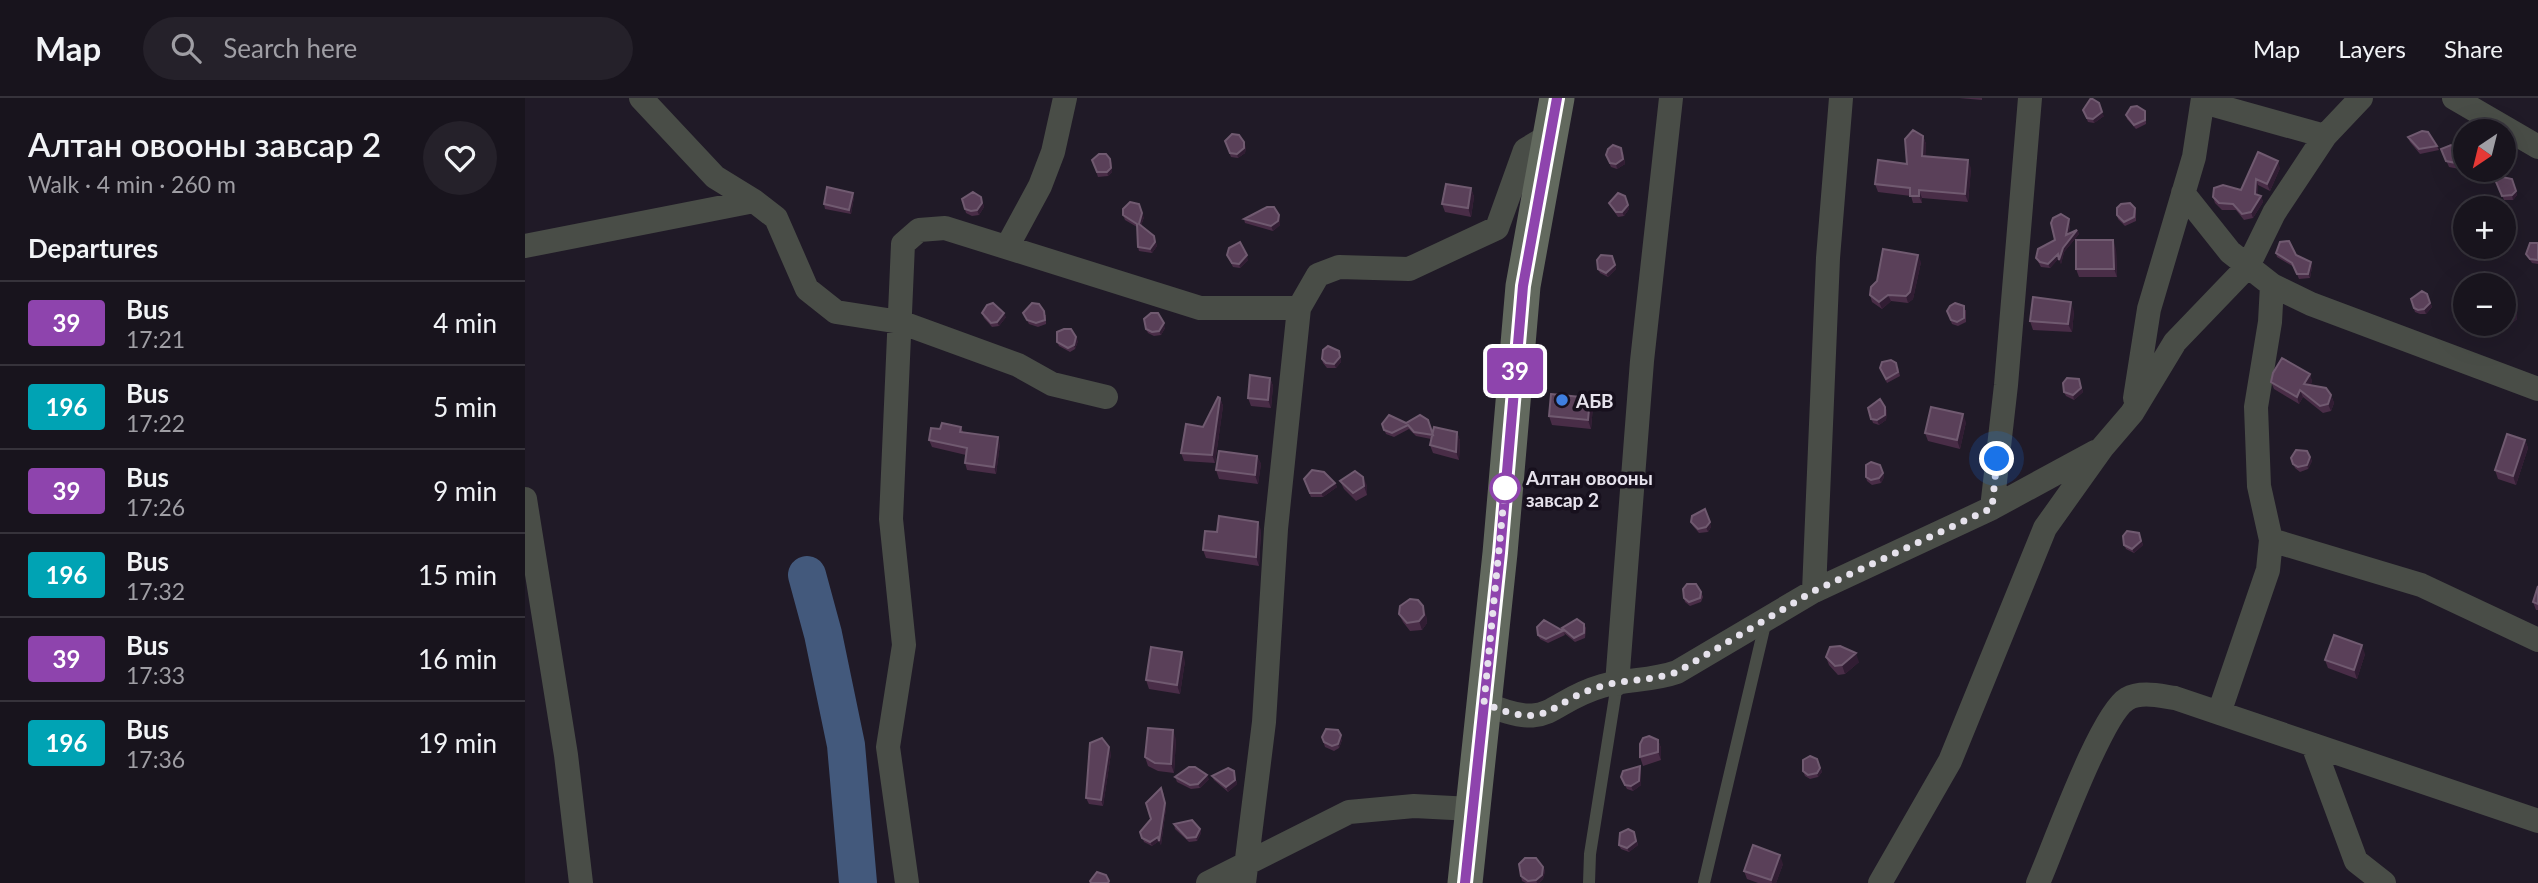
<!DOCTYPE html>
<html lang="en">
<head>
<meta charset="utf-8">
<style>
	body { margin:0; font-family:Lato,sans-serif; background:#25212a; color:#f1f3f6; height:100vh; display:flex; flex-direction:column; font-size:26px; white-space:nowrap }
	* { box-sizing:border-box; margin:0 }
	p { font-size:23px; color:#9f9ea4 }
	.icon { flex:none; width:38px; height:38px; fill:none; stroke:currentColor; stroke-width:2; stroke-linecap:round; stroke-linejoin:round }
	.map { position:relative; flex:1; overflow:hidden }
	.panel { display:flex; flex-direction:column; background:#18141d; width:525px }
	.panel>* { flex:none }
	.badge { padding:0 14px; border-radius:5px; font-size:24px; line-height:46px }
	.needle { width:46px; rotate:215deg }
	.fabs { position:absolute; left:1928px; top:21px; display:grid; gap:14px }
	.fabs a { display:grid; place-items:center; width:63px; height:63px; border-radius:50%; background:#18141d; box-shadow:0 7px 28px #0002,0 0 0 2px #36333b; font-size:35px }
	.you { position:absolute; width:35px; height:35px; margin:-18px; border:5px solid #fff; border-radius:50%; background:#1a73e8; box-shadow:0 0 0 10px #1a73e833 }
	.map>.badge { position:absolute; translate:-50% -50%; box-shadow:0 0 0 4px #fff }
	h2 { padding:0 28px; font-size:26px; line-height:63px }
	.round { display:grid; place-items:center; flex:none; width:74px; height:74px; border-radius:37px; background:#25212a }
	.headline { display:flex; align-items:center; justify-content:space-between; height:119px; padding:0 28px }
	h1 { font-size:33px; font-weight:600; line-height:52px }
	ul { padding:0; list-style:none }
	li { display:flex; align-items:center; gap:21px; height:84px; padding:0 28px; border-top:2px solid #36333b }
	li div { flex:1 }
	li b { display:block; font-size:26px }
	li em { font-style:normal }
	li .badge { min-width:77px; font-weight:700; text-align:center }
	header { display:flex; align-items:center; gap:42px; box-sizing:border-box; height:98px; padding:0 35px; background:#18141d; border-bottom:2px solid #36333b }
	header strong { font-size:33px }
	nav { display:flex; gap:38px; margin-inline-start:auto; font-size:24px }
	.search { width:490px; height:63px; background:#25212a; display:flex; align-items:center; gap:18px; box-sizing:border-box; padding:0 24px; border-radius:38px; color:#9f9ea4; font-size:26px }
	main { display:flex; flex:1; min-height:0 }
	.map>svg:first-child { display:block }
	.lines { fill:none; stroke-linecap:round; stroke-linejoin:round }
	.river { stroke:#43597c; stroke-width:38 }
	.service { stroke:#494d47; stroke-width:12 }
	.minor { stroke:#494d47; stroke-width:24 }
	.secondary { stroke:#62695e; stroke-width:35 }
	.wall { fill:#492d47 }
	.shaded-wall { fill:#311d33 }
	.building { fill:#5a4059; stroke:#705a70; stroke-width:2 }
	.line-casing { stroke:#fff; stroke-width:16 }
	.line { stroke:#8e44ad; stroke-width:10 }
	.walk { stroke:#e6e2ec; stroke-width:7; stroke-dasharray:0 12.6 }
	.shop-dot { fill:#3f7fe0; stroke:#17101d; stroke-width:2.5 }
	.stop-dot { fill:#fff; stroke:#8e44ad; stroke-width:3.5 }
	.labels { text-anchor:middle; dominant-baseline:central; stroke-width:7; stroke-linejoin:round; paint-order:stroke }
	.poi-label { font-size:19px; font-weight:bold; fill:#e6e2ec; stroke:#17101d; text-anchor:start }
	.stop-label { font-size:19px; font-weight:bold; fill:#e6e2ec; stroke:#17101d; text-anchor:start }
</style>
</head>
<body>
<header>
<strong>Map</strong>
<div class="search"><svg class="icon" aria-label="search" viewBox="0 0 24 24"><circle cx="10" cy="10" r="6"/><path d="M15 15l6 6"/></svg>Search here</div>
<nav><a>Map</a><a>Layers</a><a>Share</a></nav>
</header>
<main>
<section class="panel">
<div class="headline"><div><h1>Алтан овооны завсар 2</h1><p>Walk · 4 min · 260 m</p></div><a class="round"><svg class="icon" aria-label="heart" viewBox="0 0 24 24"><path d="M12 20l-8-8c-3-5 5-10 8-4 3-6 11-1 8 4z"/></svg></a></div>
<h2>Departures</h2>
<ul>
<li><span class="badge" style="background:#8e44ad;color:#fff">39</span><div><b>Bus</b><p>17:21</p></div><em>4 min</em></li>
<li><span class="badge" style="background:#00a3b4;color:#fff">196</span><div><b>Bus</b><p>17:22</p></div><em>5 min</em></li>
<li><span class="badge" style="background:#8e44ad;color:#fff">39</span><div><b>Bus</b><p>17:26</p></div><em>9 min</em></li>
<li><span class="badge" style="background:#00a3b4;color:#fff">196</span><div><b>Bus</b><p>17:32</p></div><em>15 min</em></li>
<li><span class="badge" style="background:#8e44ad;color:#fff">39</span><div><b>Bus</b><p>17:33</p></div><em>16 min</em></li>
<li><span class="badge" style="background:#00a3b4;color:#fff">196</span><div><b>Bus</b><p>17:36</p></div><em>19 min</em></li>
</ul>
</section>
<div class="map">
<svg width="2013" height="785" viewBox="0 0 2013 785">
	<rect width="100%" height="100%" fill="#201a27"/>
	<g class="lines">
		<path class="river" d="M282,477L298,536L321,647L333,785"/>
		<path class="service" d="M1064,785L1065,756L1092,586
			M1179,785L1241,522"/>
		<path class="minor" d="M116,0L190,79L229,103L251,120L282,191L311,214L375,224L493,267L527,286L581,299
			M1929,0L2013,49
			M1678,4L1800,38
			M1658,95L1705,154L1747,187L1786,206L2013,291
			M0,148L229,103
			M482,149L515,88L528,54L540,0
			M1610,300L1624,211L1669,59L1678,0
			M0,401L41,657L56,785
			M1467,410L1481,287L1505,0
			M1746,442L1896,487L2013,542
			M1289,493L1303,160L1316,0
			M1092,586L1117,263L1146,0
			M959,605C1027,635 1021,604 1077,588C1101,581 1127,583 1152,574L1289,493L1467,410L1570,354
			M1694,615L1743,472L1746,442L1734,388L1731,309L1745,224L1747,187
			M1788,647L1831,763L1859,785
			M382,785L363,649L379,547L366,421L378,146L394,132L420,130L675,210H774
			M683,785L824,714L889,708L947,711
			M719,785L739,624L751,431L774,210L793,177L814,169L884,171L972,130L1000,52L1025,37
			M1355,785L1425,663L1520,430L1577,350L1607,315L1650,244L1723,168L1749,115L1800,38L1836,0
			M1513,785C1528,751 1576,616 1602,601C1616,593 1635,598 1650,600L2013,723"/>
		<path class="secondary" d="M940,785L975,455L998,188L1032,0"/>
	</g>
	<path class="wall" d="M1434,0H1457V2Z
		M1558,12L1579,18L1569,25L1563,24Z
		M1620,13L1621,18V26L1611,31L1602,21L1601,17Z
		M1398,38L1401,46L1400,59L1446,70L1443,104L1397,100V105H1388L1386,98L1353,94L1350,86L1382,66Z
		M1883,39L1912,48L1914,52L1895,56L1885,44Z
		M700,43L721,49L720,55L713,60L706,59Z
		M1916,51L1941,57V72H1963L1965,77L1924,69Z
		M1098,54L1100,66L1092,71L1086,69L1081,57Z
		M1733,54L1755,70L1745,93L1733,87L1732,97L1736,98L1738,104L1728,120L1719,122L1711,112H1697L1690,105L1688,99L1716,92Z
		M587,65V74L583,78L573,79L569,67Z
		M1968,77L1987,81L1992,97L1988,102H1979Z
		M946,90L949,99L946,119L920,114L917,106Z
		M1100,98L1104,111L1099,118L1093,119L1086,109L1084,105Z
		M329,99L326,116L300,111L299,106Z
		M456,99L459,109L454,117L447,118L441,115L440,111Z
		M1610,110L1611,114V123L1600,128L1593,121L1592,117Z
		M598,117L619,119L616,128L630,142L632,148L627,155L614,153L613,149L612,129L600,122Z
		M719,121H755V127L748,133L720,125Z
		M1544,121L1545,126L1544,136L1552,132L1554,136L1539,154L1536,166L1534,160L1525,170L1516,169L1511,160L1530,142Z
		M2013,145V166L2007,165L2001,156Z
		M1591,151L1592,179H1554L1551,171Z
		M1751,155L1771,157L1787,169L1785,180L1774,181L1769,169L1752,159Z
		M702,157L723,162L715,170L708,169Z
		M1087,158L1091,171L1083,179L1075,175L1073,171Z
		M1396,164L1388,201L1383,205L1366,203L1357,211L1347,204L1345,197Z
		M1902,196L1907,209L1901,216H1895L1890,214L1886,201Z
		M1979,203L1991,207L1992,212V221L1987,225L1979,223Z
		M1441,212V224L1433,228L1427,226L1422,213Z
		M1549,213L1547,234L1508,232L1505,223Z
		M457,215L481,219L474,228L467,229L459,220Z
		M498,215L521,217V226L513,229L504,226Z
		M640,230L636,237L629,238L623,235L621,231Z
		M553,243L550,251L545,254L534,248L532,244Z
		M814,253L816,264L811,270H802L798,265L797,261Z
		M1373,269L1375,278L1362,285L1355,270Z
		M1785,276L1787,284L1785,287L1806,297L1809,305L1806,313L1798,315L1778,299L1774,306L1749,291L1746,284Z
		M745,280L748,288L746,310L726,308L723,300Z
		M1554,281L1558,294L1549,302L1541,298L1539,294Z
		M695,300L698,308L690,365L659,363L656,355L678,329Z
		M1065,300L1068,308L1066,331L1027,327L1024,318Z
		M1360,309L1362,313L1361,322L1354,327L1348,325L1343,310Z
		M1441,324L1435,351L1403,343L1400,335Z
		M881,325L908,335L932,334L935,343L934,362L908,355L905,347L906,341L891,338L884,331L869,339L861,336L857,326Z
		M436,329L438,334L475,346L471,376L442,372L440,365L441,357L407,349L404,342L415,331Z
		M2000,342L2003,350L1991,387L1973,381L1970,372Z
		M732,358L736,366L733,386L694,381L691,372Z
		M1785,359L1787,363L1783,371L1775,374L1770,370L1766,360Z
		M1355,367L1359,379L1356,385L1347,387L1342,383L1341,379Z
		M815,383L842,387V397L831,403L819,391Z
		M780,385H810L812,389L798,399H786Z
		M1180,411L1186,429L1183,434L1174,435L1168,428L1166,424Z
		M736,432L734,468L681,460L678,452L692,434Z
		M1614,435L1618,447L1609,455L1601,451L1599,447Z
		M2013,488V512H2011L2008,504Z
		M1176,494L1178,499L1176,504L1165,508L1160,504L1159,500Z
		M874,516L901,517L902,525L897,532L885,533L878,524Z
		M1059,526L1061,530L1060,540L1050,544L1039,535L1040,537L1023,545L1015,541L1013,537L1037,532V530Z
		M1840,556L1832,581L1803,570L1800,562Z
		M1301,559L1334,564L1320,576L1313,577L1304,567Z
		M660,563L655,596L624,591L621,582Z
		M797,639L817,642L814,650L809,653L800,649Z
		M651,641L649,675L633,673L623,668L620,659Z
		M1133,642L1136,650V662L1118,668L1115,659Z
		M586,655L578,708L564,706L561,700Z
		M1292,661L1297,674L1293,679L1285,681L1280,678L1278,673Z
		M1115,668L1116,673V687L1108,693L1102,691L1096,679Z
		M709,673L712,686L703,694L689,682L687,678Z
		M650,679L684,681L675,690L666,691L652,684Z
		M638,694L641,710L636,747L634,743L627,748L619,744L615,734L626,721Z
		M649,726L675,731L676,735L672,743L664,744L650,731Z
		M1109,734L1113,747L1104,754L1096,751L1094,747Z
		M1258,766L1251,785H1233L1222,781L1219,773Z
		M1018,769L1020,773L1018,781L1014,785H1001L997,783L996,778Z"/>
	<path class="shaded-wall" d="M1577,14L1579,18L1569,25L1568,21Z
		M1398,38L1401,46L1400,66L1397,58Z
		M719,44L721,49L720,55L713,60L712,56Z
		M1096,50L1100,66L1092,71L1091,66Z
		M585,61L587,65V74L583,78L582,74Z
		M1443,62L1446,70L1443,104L1440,96Z
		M1753,63L1755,70L1745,93L1742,86Z
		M1731,81L1733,87L1732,102L1730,96Z
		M946,90L949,99L946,119L943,110Z
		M1394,92L1397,100V105L1394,98Z
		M1991,93L1992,97L1988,102L1987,97Z
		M328,95L329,99L326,116L324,112Z
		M1736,98L1738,104L1728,120L1726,114Z
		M456,99L459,109L454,117L452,112Z
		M1103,107L1104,111L1099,118L1097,114Z
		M617,115L619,119L615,130L614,126Z
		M754,117L755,121V127L748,133L746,128Z
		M1544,121L1545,126L1543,141L1541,137Z
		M1552,132L1554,136L1539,154L1536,166L1534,162L1538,150Z
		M629,138L632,148L627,155L625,151Z
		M1588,142L1591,151L1592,179L1589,171Z
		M1533,156L1534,160L1525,170L1523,166Z
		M722,157L723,162L715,170L714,166Z
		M1393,157L1396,164L1388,201L1383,205L1381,198Z
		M1786,164L1787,169L1785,180L1783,176Z
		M1090,167L1091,171L1083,179L1081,175Z
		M1363,197L1366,203L1357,211L1354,204Z
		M1546,204L1549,213L1547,234L1543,226Z
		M1905,205L1907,209L1901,216L1899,211Z
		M1991,207L1992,212V221L1987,225L1986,221Z
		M479,215L481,219L474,228L472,224Z
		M639,225L640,230L636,237L634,233Z
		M551,239L553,243L550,251L549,247Z
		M814,253L816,264L811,270L809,266Z
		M1785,276L1787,284L1782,293L1779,286Z
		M745,280L748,288L746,310L743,302Z
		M1556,290L1558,294L1549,302L1548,297Z
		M1775,292L1778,299L1774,306L1772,299Z
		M1806,297L1809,305L1806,313L1803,306Z
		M695,300L698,308L690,365L687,357Z
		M1065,300L1068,308L1066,331L1063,322Z
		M1360,309L1362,313L1361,322L1354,327L1352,322Z
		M1438,316L1441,324L1435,351L1432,342Z
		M932,334L935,343L934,362L931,354Z
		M473,339L475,346L471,376L469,369Z
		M2000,342L2003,350L1991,387L1988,378Z
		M732,358L736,366L733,386L730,377Z
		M1785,359L1787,363L1783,371L1782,367Z
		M1358,375L1359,379L1356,385L1354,380Z
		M838,379L842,387V397L839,388Z
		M810,385L812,389L798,399L796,395Z
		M733,424L736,432L734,468L731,459Z
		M1185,424L1186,429L1183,434L1181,429Z
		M1616,443L1618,447L1609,455L1607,451Z
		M898,508L901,517L902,525L897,532L894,523Z
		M1837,547L1840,556L1832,581L1829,572Z
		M657,554L660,563L655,596L652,587Z
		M1331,555L1334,564L1320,576L1317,567Z
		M648,632L651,641L649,675L646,666Z
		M816,637L817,642L814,650L813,646Z
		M1133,642L1136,650V662L1133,654Z
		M584,649L586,655L578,708L576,702Z
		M1115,668L1116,673V687L1108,693L1106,688Z
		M1295,670L1297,674L1293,679L1292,675Z
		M709,673L712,686L703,694L701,689Z
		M682,677L684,681L675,690L673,686Z
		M636,690L641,710L636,747L634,743Z
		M675,731L676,735L672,743L671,739Z
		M633,739L634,743L627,748L625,744Z
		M1111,743L1113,747L1104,754L1102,750Z
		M1255,757L1258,766L1251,785H1247L1246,782Z
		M1018,769L1020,773L1018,781L1014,785H1012L1011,782Z"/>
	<path class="building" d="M1566,0L1574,5L1577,14L1568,21L1562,20L1558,12Z
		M1612,8L1620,13V22L1609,27L1601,17L1606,9Z
		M1388,32L1398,38L1397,58L1443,62L1440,96L1394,92V98H1385V90L1350,86L1353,62L1382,66L1380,41Z
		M1897,33L1903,34L1912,48L1894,51L1883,39Z
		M707,36L714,37L719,44V50L712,56L705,55L700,43Z
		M1088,47L1096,50L1098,61L1091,66L1085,65L1081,57L1083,51Z
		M1926,47L1941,57V67L1921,63L1916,51Z
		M1733,54L1753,63L1742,86L1731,81L1730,96L1736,98L1726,114L1717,116L1708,106L1694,105L1688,99L1689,90L1698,87L1716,92Z
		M574,56H581L585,61L586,70L582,74H572L567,62Z
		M1968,77L1987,81L1991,93L1987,97L1977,98Z
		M921,86L946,90L943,110L917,106Z
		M302,89L328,95L324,112L299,106Z
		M448,94L456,99L457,105L452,112L446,113L440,111L437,101Z
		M1093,95L1100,98L1103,107L1097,114H1091L1084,105Z
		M605,104L614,106L617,115L614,126L629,138L630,144L625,151L613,149L612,126L598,117V111Z
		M1605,105L1610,110L1609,119L1599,124L1592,117V110L1596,106Z
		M742,109H749L754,117L753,123L746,128L719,121Z
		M1536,116L1544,121L1541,137L1552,132L1538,150L1534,162L1533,156L1523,166L1515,164L1511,160L1513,151L1530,142L1526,125L1528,120Z
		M1551,142H1588L1589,171H1551Z
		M1764,143L1771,157L1786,164L1783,176H1772L1767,165L1751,155L1755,144Z
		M715,144L722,157L714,166L707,165L702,157L704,150Z
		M2005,145H2013V162L2005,161L2001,156Z
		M1358,151L1393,157L1385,194L1381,198L1363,197L1354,204L1345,197L1346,189L1352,183Z
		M1076,157L1087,158L1090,167L1081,175L1073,171L1072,162Z
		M1897,193L1902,196L1905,205L1899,211L1893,212L1889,210L1886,201Z
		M1508,199L1546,204L1543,226L1505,223Z
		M1979,203H1986L1991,207L1990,216L1986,221L1979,219Z
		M468,205L479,215L472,224L466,225L457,215L462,207Z
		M507,205L514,206L519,213L520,222L511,225L502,222L498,215Z
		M1430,205L1439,208V220L1432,224L1426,222L1422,213L1425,208Z
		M626,215H633L639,225L634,233L627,234L621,231L619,221Z
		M539,231H546L551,239L549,247L543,250L532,244V234Z
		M803,248L814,253L815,259L809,266L801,265L797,261L798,252Z
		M1757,260L1785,276L1779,286L1801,290L1806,297L1803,306L1795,308L1775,292L1772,299L1746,284L1748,275Z
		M1366,262L1371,265L1373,274L1361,281L1355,270L1357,264Z
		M725,277L745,280L743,302L723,300Z
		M1542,280L1554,281L1556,290L1548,297L1539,294L1538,285Z
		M1026,296L1065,300L1063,322L1024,318Z
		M693,299L695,300L687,357L656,355L661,326L678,329Z
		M1355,301L1360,309V317L1352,322L1346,321L1343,310Z
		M1406,309L1438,316L1432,342L1400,335Z
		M864,317L881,325L895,317L903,322L908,337L889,334L883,327L867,335L859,332L857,326Z
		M417,325L436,329L435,334L473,339L469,369L440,365L442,350L404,342L406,330L415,331Z
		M909,329L932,334L931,354L905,347Z
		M1982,336L2000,342L1988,378L1970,372Z
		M1771,352L1782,353L1785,359L1782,367L1773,369L1768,366L1766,360Z
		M694,353L732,358L730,377L691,372Z
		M1346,364L1355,367L1358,375L1354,380L1346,382L1341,379V367Z
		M787,372L799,374L810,385L796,395H785L779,381Z
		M830,373L838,379L839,388L828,395L815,383Z
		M1180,411L1185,424L1181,429L1173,431L1166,424L1167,418Z
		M694,418L733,424L731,459L678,452L680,433L692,434Z
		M1602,433L1614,435L1616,443L1607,451L1599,447L1598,438Z
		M1162,486H1171L1176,494L1175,500L1164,504L1159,500L1158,491Z
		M2013,488V506L2008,504Z
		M885,501L893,502L898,508L899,517L894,523L882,525L874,516L875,508Z
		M1052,521L1059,526V535L1049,540L1037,530Z
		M1019,522L1038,533L1021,541L1013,537L1012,529Z
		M1809,537L1837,547L1829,572L1800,562Z
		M1315,548L1331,555L1317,567L1310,568L1301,559L1305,549Z
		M626,549L657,554L652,587L621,582Z
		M623,630L648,632L646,666L630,665L620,659Z
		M801,631L813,632L816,637L813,646L807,648L799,644L797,639Z
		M1124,638L1133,642V654L1115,659V646L1118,640Z
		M577,640L584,649L576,702L561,700L565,645Z
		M1285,658L1292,661L1295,670L1292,675L1283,677L1278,673V662Z
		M1115,668L1114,683L1106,688L1100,687L1096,679L1098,673Z
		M664,669H670L682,677L673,686L665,687L650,679Z
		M703,670L709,673L710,682L701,689L687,678Z
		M636,690L640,705L634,743L633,739L625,744L617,740L615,734L626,721L621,705Z
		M667,722L675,731L671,739L662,740L649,726Z
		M1103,731L1109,734L1111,743L1102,750L1094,747L1095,735Z
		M1228,747L1255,757L1246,782L1219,773Z
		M1000,760H1011L1018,769L1017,777L1011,782L1003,783L996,778L994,766Z
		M572,774L581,777L584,783L583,785H566L565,783Z"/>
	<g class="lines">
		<g class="line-casing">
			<path id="line" d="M940,785L975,455L998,188L1032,0"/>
		</g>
		<use href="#line" class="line"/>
		<path class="walk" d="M980,390L959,605C1027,635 1020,604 1077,588C1101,581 1127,583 1152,574L1289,493L1467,410L1472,361"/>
	</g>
	<circle class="shop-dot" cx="1037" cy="302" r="7"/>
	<circle class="stop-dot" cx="980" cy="390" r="14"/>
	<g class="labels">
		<g class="poi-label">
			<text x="1051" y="302">АБВ</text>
		</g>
		<g class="stop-label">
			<text x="1001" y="379">Алтан овооны<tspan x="1001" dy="22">завсар 2</tspan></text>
		</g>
	</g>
</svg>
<div class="fabs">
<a><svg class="needle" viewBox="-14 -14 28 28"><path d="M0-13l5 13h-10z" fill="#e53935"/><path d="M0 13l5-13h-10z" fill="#9f9ea4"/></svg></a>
<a>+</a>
<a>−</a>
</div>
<div class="you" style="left:1472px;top:361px"></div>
<b class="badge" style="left:990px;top:273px;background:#8e44ad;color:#fff">39</b>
</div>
</main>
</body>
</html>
